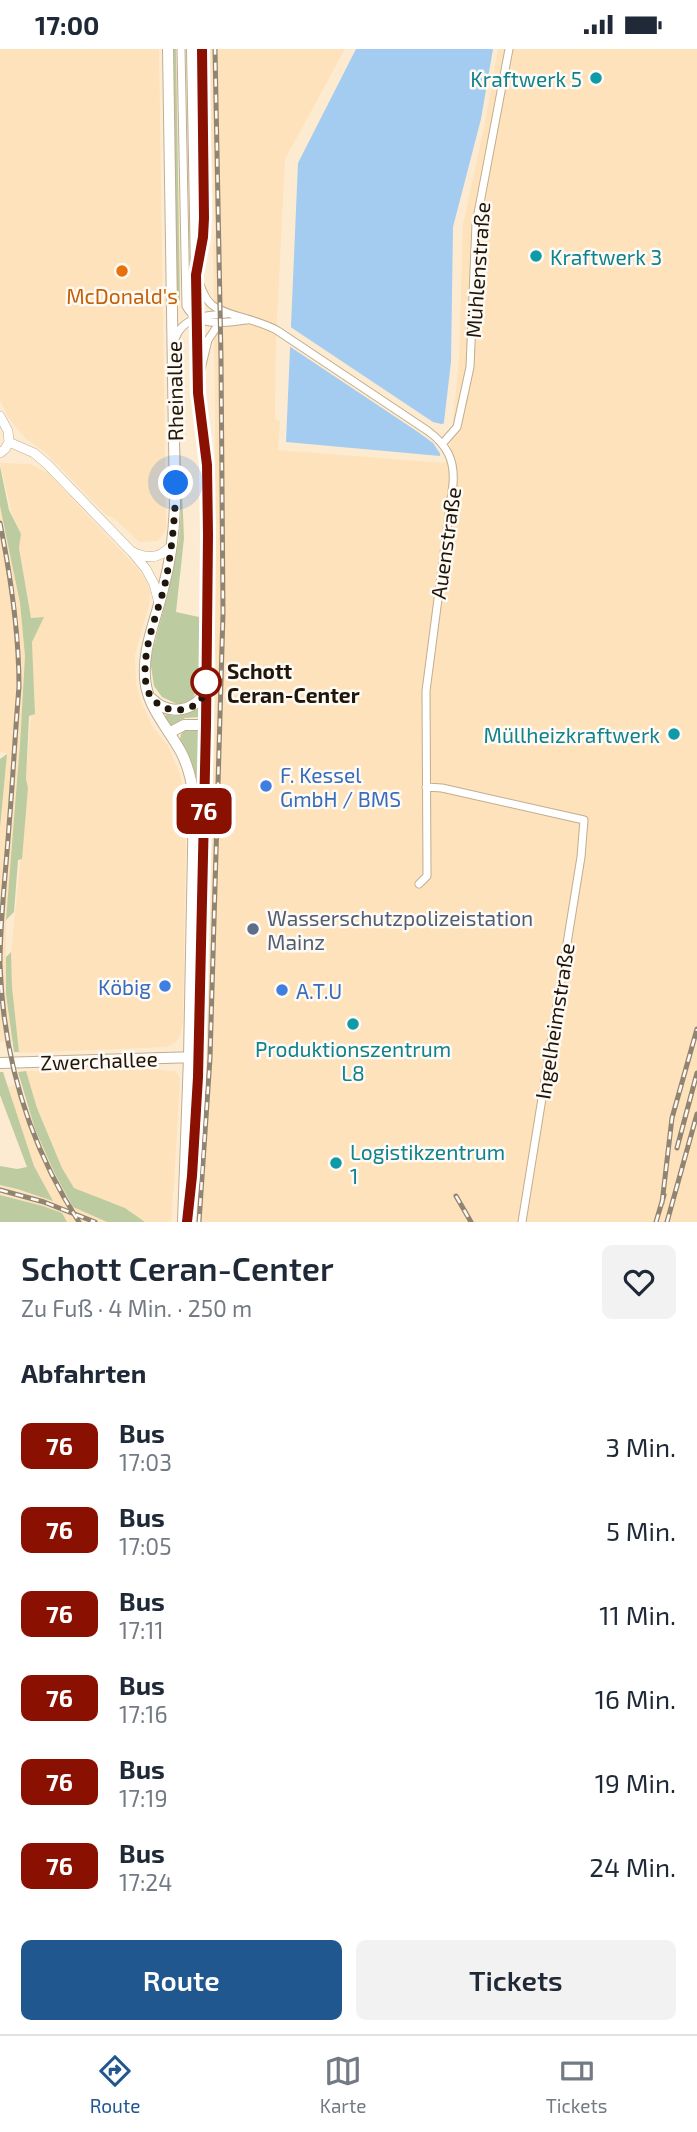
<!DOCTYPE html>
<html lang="de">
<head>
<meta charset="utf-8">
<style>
	body { margin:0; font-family:"Exo 2",sans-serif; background:#f2f2f3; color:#1f2937; height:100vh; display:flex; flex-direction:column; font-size:26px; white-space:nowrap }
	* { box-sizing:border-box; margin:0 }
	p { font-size:23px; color:#747a83 }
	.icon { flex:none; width:38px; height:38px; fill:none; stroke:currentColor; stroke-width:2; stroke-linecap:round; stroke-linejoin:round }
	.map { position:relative; height:1173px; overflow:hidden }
	.panel { display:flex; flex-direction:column; background:#fff; flex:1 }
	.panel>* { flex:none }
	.badge { padding:0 14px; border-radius:10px; font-size:24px; line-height:46px }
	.you { position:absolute; width:35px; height:35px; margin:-18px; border:5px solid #fff; border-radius:50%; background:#1a73e8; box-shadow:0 0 0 10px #1a73e833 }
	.map>.badge { position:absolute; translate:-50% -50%; box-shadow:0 0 0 4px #fff }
	h2 { padding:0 21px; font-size:26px; line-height:63px }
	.round { display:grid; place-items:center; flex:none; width:74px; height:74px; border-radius:10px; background:#f2f2f3 }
	.summary { display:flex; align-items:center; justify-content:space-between; height:119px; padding:0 21px }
	h1 { font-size:33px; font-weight:600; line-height:52px }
	.button { display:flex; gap:14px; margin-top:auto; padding:14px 21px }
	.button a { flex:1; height:80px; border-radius:10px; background:#20578f; color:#fff; font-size:28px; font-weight:600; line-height:80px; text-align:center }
	.button a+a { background:#f2f2f3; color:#1f2937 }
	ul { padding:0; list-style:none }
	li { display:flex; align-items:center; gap:21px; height:84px; padding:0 21px }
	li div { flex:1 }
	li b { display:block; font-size:26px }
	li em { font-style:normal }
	li .badge { min-width:77px; font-weight:700; text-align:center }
	.status { display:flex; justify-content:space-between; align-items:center; height:49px; padding:0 35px; background:#fff; direction:ltr }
	.status svg { height:19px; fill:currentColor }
	.dock { display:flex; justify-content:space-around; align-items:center; height:98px; border-top:2px solid #e0e1e3; background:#fff; font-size:19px; color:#747a83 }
	.dock a { display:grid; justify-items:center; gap:4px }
	.dock .active { color:#20578f }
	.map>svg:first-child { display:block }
	.built { fill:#fde2bb }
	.green { fill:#bdcba0 }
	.water { fill:#a4ccf1 }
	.pier { fill:#fdebd1 }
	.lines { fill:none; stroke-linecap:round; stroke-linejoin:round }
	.minor-casing { stroke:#c2ad8e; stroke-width:9 }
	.tertiary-casing { stroke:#c2ad8e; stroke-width:10 }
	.secondary-casing { stroke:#c2ad8e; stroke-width:12 }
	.minor { stroke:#fff; stroke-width:7 }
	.tertiary { stroke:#fff; stroke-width:9 }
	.secondary { stroke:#fff; stroke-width:10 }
	.rail-casing { stroke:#918471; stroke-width:5 }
	.rail { stroke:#fffaf4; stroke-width:2.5; stroke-dasharray:8; stroke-linecap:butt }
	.line-casing { stroke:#fff; stroke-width:16 }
	.line { stroke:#8a1002; stroke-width:10 }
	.walk { stroke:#1f170c; stroke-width:7; stroke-dasharray:0 12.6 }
	.culture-dot { fill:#0f9aa8; stroke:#fffaf4; stroke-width:2.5 }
	.food-dot { fill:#e8710a; stroke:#fffaf4; stroke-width:2.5 }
	.stop-dot { fill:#fff; stroke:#8a1002; stroke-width:3.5 }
	.shop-dot { fill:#3f7fe0; stroke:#fffaf4; stroke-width:2.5 }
	.service-dot { fill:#5c6f8a; stroke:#fffaf4; stroke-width:2.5 }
	.labels { text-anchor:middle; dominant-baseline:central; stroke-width:5; stroke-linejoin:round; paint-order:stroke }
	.culture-label { font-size:21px; fill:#0d838f; stroke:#fffaf4; text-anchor:end }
	.street-label { font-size:21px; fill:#1f170c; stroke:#fffaf4 }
	.food-label { font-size:21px; fill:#c56008; stroke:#fffaf4 }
	.stop-label { font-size:21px; font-weight:bold; fill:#1f170c; stroke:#fffaf4; text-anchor:start }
	.shop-label { font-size:21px; fill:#366cbe; stroke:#fffaf4; text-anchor:start }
	.service-label { font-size:21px; fill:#4e5e75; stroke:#fffaf4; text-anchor:start }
</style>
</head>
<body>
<div class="status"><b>17:00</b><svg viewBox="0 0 49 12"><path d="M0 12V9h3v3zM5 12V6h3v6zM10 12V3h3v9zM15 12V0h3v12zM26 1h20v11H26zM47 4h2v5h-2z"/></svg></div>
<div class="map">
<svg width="697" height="1173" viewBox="0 0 697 1173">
	<rect width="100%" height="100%" fill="#fdebd1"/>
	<path class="built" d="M0,0H159L166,480L158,492L139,493L115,470L105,465L47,405L25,389L8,368L0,351Z
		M208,0H345L285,110L276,291L275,371L280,372L278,401L444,414L449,410L459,311L463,175L486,69L498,0H697V1173H197L209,936L215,651L218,641L215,600V363L213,195L215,185Z
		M0,414L30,415L48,424L141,523L149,537L150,543L149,556L135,606L136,635L141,652L152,677L168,697L181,727L186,778L183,972L180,987L175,994L167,998L19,1004L12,938L11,903L28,739L26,730L31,666L35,665L32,593L43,568L31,569L19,499L21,485L12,466Z
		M0,457L20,554L25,607L16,765L6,872V945L12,992L0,993V779L7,704L0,703Z
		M159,1018V1021L175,1022L180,1029L174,1135L171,1173H145L125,1159L74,1139L62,1119L37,1059L26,1022Z
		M20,1034L26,1055L55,1125L73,1158L107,1173H67L61,1164L43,1157L0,1145V1136L52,1151L34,1117L8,1038Z"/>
	<path class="green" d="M173,0H176L180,252H177Z
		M177,329L184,489L176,563L199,568L202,531L203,569L199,635L193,649L187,653L177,655L162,648L154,637L150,611L168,544L179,490L181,463Z
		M0,417L9,461L21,485L19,499L31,569L44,568L32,593L35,665L29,667L26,730L28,739L22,810L18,811L14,863L6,871L20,695L25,607L20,554L0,457Z
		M201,656V668L185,669L170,677L165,668L166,665C179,669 192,665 201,656Z
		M185,681H201L200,754L188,708L180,690L181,685Z
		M7,705L0,779V710Z
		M11,903L12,938L19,1003H14L6,945V908Z
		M26,1022L37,1059L62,1119L74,1139L125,1159L145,1173H107L73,1158L55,1125L35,1080L18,1023Z
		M0,1023H3L34,1117L53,1152L17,1140L0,1136V1117L17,1120L27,1118L0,1046Z
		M0,1146L43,1157L62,1164L67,1173H0Z"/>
	<path class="water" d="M356,0H493L481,70L453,178L451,313L440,407L286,393L298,114Z"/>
	<path class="pier" d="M289,277L433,373L441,375L447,374L443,409L433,394L418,383L286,295L287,280Z"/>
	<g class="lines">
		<g class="minor-casing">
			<path id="minor" d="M181,0L186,257C198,280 226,273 247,271
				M199,212L204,169L202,0
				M198,230C201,238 204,249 211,255C224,267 259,270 278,282L428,382C447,396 455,411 453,435L426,642L427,823V827L419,835
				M175,290C182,268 206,266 226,265
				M201,320L208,291L220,273
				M443,394L457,378L470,318L476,175L509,0
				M426,738L442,739L584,771L581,808L522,1173"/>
		</g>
		<g class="tertiary-casing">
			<path id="tertiary" d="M0,367L8,382L9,393
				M9,393L34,404L47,415L132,503L146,520L154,535L159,554
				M0,404L5,400L9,393
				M133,503C148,511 161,509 172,496"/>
		</g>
		<g class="secondary-casing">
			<path id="secondary" d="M168,0L175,456C174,483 171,510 164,536C157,569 140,603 146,637C151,662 169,681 181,703C189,718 192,733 194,750L189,1008L183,1173
				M152,650C169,667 194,663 206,642
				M169,684L184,676H206
				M0,1014L196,1008
				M190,1153L199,1008L208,486L207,416L198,333L192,0"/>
		</g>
		<use href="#minor" class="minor"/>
		<use href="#tertiary" class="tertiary"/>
		<use href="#secondary" class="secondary"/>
		<g class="rail-casing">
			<path id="rail" d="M0,474C11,529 19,582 19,638C15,684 13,730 9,777C6,822 0,869 0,915C3,1008 29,1096 79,1173
				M677,1099L697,1024
				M0,1141L44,1153L95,1173
				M456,1147L471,1173
				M662,1154L672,1069L697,980
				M199,1173L210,1009L223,564L221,309L215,0
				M656,1173L664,1146
				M667,1173L697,1065"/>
		</g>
		<use href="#rail" class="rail"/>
	</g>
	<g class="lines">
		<g class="line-casing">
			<path id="line" d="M187,1173L192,1127L198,1028L206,676L208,486L207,416L198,344L196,226L203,188L204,169L202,0"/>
		</g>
		<use href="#line" class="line"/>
		<path class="walk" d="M176,434C175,468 172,502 165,535C157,567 141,601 146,635C152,671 207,669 206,633"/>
	</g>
	<g class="culture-dot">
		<circle cx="596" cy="29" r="7"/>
		<circle cx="536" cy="207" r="7"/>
		<circle cx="674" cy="685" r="7"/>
		<circle cx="353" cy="975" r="7"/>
		<circle cx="336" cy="1114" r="7"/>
	</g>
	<circle class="food-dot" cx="122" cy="222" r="7"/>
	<circle class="stop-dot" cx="206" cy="633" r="14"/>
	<g class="shop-dot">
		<circle cx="266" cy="737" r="7"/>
		<circle cx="165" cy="937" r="7"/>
		<circle cx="282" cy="941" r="7"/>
	</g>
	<circle class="service-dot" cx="253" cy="880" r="7"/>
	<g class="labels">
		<g class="culture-label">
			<text x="582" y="29">Kraftwerk 5</text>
			<text x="550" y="207" text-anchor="start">Kraftwerk 3</text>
			<text x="660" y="685">Müllheizkraftwerk</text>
			<text x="353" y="999" text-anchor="middle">Produktionszentrum<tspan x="353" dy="24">L8</tspan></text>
			<text x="350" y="1102" text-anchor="start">Logistikzentrum<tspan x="350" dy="24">1</tspan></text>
		</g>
		<g class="street-label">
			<text transform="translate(477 221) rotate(-86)">Mühlenstraße</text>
			<text transform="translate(174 342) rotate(-91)">Rheinallee</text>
			<text transform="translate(445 494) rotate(-82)">Auenstraße</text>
			<text transform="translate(554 972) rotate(-81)">Ingelheimstraße</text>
			<text transform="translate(99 1011) rotate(-2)">Zwerchallee</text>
		</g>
		<g class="food-label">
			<text x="122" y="246">McDonald's</text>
		</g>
		<g class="stop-label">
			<text x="227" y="621">Schott<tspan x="227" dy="24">Ceran-Center</tspan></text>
		</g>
		<g class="shop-label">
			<text x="280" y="725">F. Kessel<tspan x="280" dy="24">GmbH / BMS</tspan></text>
			<text x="151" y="937" text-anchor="end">Köbig</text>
			<text x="296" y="941">A.T.U</text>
		</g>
		<g class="service-label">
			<text x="267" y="868">Wasserschutzpolizeistation<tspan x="267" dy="24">Mainz</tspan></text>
		</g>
	</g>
</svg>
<div class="you" style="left:176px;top:434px"></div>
<b class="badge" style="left:204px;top:762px;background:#8a1002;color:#fff">76</b>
</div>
<section class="panel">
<div class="summary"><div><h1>Schott Ceran-Center</h1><p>Zu Fuß · 4 Min. · 250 m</p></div><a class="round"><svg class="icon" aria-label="heart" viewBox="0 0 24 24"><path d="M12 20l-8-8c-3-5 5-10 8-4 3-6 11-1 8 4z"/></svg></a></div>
<h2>Abfahrten</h2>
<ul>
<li><span class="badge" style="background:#8a1002;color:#fff">76</span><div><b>Bus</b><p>17:03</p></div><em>3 Min.</em></li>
<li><span class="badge" style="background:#8a1002;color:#fff">76</span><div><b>Bus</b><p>17:05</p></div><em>5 Min.</em></li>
<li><span class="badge" style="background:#8a1002;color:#fff">76</span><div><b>Bus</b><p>17:11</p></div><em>11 Min.</em></li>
<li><span class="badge" style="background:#8a1002;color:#fff">76</span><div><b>Bus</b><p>17:16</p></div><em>16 Min.</em></li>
<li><span class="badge" style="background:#8a1002;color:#fff">76</span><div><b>Bus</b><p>17:19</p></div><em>19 Min.</em></li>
<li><span class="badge" style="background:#8a1002;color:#fff">76</span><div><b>Bus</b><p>17:24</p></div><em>24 Min.</em></li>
</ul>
<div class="button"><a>Route</a><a>Tickets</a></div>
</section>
<nav class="dock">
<a class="active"><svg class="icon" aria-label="directions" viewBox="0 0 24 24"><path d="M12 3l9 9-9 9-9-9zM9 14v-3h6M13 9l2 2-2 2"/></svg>Route</a>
<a><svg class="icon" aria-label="map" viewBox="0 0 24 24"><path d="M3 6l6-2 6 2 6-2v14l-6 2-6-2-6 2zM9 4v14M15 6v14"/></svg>Karte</a>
<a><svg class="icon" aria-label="tickets" viewBox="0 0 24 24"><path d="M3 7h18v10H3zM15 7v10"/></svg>Tickets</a>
</nav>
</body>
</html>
